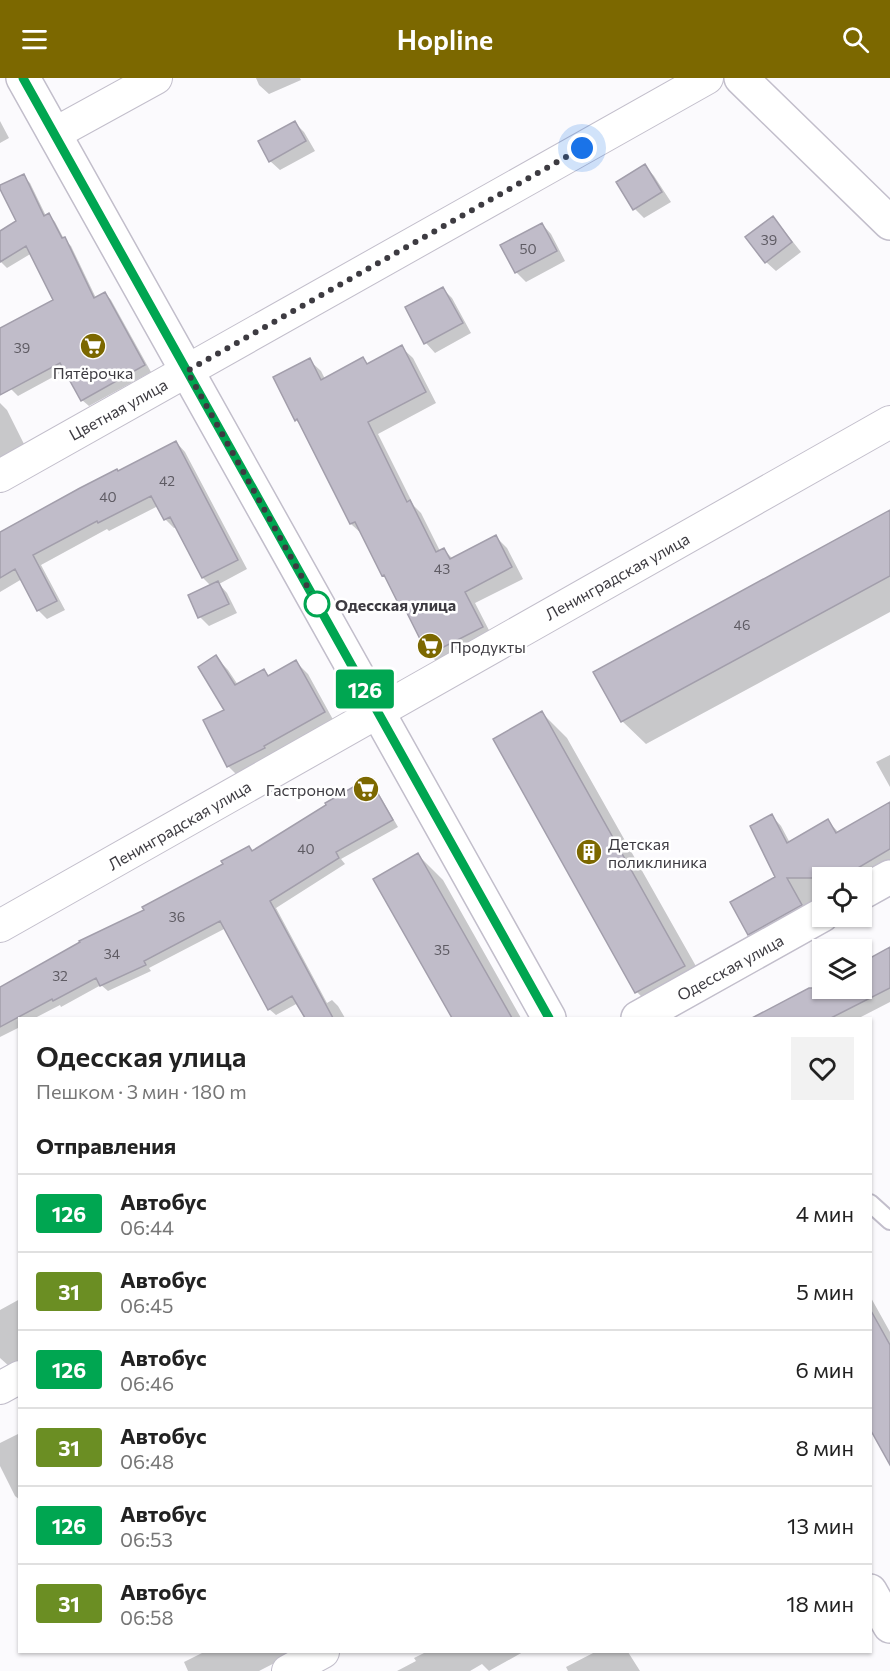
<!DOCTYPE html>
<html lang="ru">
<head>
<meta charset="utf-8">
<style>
	body { margin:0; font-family:Commissioner,sans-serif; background:#f2f2f2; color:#222; height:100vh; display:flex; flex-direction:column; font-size:22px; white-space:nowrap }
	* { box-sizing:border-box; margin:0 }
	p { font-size:20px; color:#767676 }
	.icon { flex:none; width:33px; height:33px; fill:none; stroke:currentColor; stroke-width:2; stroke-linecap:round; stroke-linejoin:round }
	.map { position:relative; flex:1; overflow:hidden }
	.side { position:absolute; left:18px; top:939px; width:854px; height:636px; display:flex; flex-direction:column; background:#fff; border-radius:0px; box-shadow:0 2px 4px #0004 }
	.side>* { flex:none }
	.badge { padding:0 12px; border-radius:4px; font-size:21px; line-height:39px }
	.tools { position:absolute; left:812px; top:789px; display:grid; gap:12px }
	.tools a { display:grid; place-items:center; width:60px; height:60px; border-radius:0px; background:#fff; box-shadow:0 2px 4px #0004; font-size:30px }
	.you { position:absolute; width:30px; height:30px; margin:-15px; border:4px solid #fff; border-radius:50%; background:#1a73e8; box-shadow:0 0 0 9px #1a73e833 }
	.map>.badge { position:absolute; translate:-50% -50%; box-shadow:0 0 0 3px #fff }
	h2 { padding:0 18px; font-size:22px; line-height:54px }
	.round { display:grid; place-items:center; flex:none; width:63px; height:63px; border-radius:0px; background:#f2f2f2 }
	.summary { display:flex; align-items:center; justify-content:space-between; height:102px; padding:0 18px }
	h1 { font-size:28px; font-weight:600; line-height:45px }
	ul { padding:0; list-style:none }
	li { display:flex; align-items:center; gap:18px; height:78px; padding:0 18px; border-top:2px solid #e0e0e0 }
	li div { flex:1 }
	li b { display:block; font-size:22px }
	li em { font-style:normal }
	li .badge { min-width:66px; font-weight:700; text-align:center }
	header { display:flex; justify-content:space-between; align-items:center; height:78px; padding:0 18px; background:#7c6800; color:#fff; font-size:27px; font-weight:600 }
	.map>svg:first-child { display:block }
	.shadow { fill:#0003 }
	.building { fill:#c0bcc9; stroke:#a29eab; stroke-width:1.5 }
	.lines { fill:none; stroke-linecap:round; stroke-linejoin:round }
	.service-casing { stroke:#c2becb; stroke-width:20 }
	.minor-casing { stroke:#c2becb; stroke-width:34 }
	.tertiary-casing { stroke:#c2becb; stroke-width:36 }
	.secondary-casing { stroke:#c2becb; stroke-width:36 }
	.service { stroke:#fff; stroke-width:16 }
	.minor { stroke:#fff; stroke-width:32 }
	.tertiary { stroke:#fff; stroke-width:33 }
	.secondary { stroke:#fff; stroke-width:33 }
	.line-casing { stroke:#fff; stroke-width:14 }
	.line { stroke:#00a651; stroke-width:9 }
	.walk { stroke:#3d3b41; stroke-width:6; stroke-dasharray:0 10.8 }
	.stop-dot { fill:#fff; stroke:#00a651; stroke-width:3 }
	.labels { text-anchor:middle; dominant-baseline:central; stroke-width:5; stroke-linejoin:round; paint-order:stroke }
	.number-label { font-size:14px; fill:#5e5b63 }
	.poi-label { font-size:16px; fill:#3d3b41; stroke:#fff; text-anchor:start }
	.street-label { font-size:16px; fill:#3d3b41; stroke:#fff }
	.stop-label { font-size:16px; font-weight:bold; fill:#3d3b41; stroke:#fff; text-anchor:start }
</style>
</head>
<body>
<header><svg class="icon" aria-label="menu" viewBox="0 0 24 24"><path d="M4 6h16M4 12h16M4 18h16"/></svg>Hopline<svg class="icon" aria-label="search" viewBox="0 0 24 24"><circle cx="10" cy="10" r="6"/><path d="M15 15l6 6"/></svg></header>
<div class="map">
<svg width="890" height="1593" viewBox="0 0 890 1593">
	<rect width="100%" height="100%" fill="#fbfafd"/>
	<path class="shadow" d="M256,0H300L301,2L269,16L259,7Z
		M0,43L9,60L0,65Z
		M295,45L304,54L315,73L280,92L270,83Z
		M645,88L654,98L671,124L644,140L635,131Z
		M23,98L30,105L46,138L49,137L55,144L64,161L71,168L96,220L105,215L111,222L151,294L89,328L82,322L66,292L18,318L11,311L0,290V252L55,223L32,175L7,190L0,183V155L17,144Z
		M773,140L782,150L801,174L776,193L766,184Z
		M542,146L551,156L565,183L526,204L516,194Z
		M443,211L452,220L471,255L435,275L426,265Z
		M401,269L413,280L436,325L378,356L414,428L421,435L440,473L444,472L453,481L496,459L507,470L523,501L475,525L493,560L440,587L429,576L406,530L400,524L389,503L383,497L363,457L351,446L302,348L296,342L309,282L321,293L325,301L363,281L368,286Z
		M0,325L7,332L25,368L0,381Z
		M176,364L185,374L247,491L219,506L227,515L237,535L209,548L200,539L211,508L203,500L177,449L174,450L165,441L158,428L109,453L107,451L41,487L65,532L47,541L38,532L22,501L0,514V458Z
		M890,434V534L646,666L622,643Z
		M216,579L228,592L238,607L264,593L269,598L296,584L308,596L336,647L240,700L228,688L226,633Z
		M542,635L567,660L710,913L662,940L637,914L495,661Z
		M890,677V709L876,684Z
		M369,702L375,709L398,749L341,781L345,786L276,830L327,925L332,922L338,928L345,940H306L298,925L276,937L269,931L226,850L149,890L151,893L108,913L101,907L61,929L60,927L35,940H20V949L0,959V911L253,774Z
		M890,726V785L861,800H822V825L759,865L749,856L777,800L772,738L781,748L790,765L828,743L839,755Z
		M418,777L443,802L521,940H453L375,802Z
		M890,871V924L859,940H774L770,933L822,906V910H861V886Z
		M870,1218L890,1254V1384L870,1348Z
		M20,1221V1284L10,1289L0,1280V1232Z
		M20,1355V1422L15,1418L0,1388V1365Z
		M204,1574H296L259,1593H188L184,1584Z
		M426,1574H523L489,1593L482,1586L470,1593H397L416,1583L414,1580Z
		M595,1574H628L640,1593H568L566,1589Z"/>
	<path class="building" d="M295,43L306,63L269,84L258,63Z
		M645,86L662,114L633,132L616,104Z
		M24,96L44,138L49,135L62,160L65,159L94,220L105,214L145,287L81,323L60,285L0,317V250L53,222L26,168L0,184V153L16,143L0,111V107Z
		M773,138L792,164L765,185L745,159Z
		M542,145L557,173L515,195L500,167Z
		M443,209L463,245L424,266L405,229Z
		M402,267L426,314L368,344L407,424L410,422L436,474L444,470L450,481L496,457L512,489L465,514L483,549L428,577L401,523L398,525L384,497L382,498L355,444L350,446L297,341L295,343L273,299L310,280L321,302L363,279L367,286Z
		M176,363L238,482L202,500L170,439L164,442L151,418L98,445L97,443L33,477L57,523L37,533L15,491L0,500V454L80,410L117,391L118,393Z
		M890,432V498L621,644L593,594Z
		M218,503L229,526L198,540L188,517Z
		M216,577L235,607L264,591L268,598L296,582L325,634L264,668L265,670L227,689L203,642L224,632L198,589Z
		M542,633L685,888L635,915L493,661Z
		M369,700L393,742L336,774L339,780L270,823L333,940H305L292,918L268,932L220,843L144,883L146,887L100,908L96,900L53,923L52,921L0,949V909L80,864L79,863L144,832L142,829L223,786L221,783L249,768L252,773L326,727L325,725Z
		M890,724V771L841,800H787L802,827L748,857L730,824L775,799L750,748L772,736L787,765L828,741L836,755Z
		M418,775L512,940H452L373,801Z
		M890,869V910L831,940H752L809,910H861V885Z
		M870,1231L890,1267V1387L870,1351Z"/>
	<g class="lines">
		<g class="service-casing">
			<path id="service" d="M870,1125L890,1143"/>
		</g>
		<g class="minor-casing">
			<path id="minor" d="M54,56L156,0
				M0,398L707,0
				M0,848L890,344
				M0,1310L20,1299
				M288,1593L323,1574"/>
		</g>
		<g class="tertiary-casing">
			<path id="tertiary" d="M741,0L890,145
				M861,815L890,799
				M638,940L822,837"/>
		</g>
		<g class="secondary-casing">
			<path id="secondary" d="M23,0L549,940
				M870,1513L890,1548"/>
		</g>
		<use href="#service" class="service"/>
		<use href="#minor" class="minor"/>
		<use href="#tertiary" class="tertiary"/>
		<use href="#secondary" class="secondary"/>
	</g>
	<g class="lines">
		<g class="line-casing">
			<path id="line" d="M23,0L549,940"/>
		</g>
		<use href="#line" class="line"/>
		<path class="walk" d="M317,526L187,293L582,70"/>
	</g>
	<defs>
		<g id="supermarket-disc" transform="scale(1.35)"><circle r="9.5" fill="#7c6800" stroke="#fff"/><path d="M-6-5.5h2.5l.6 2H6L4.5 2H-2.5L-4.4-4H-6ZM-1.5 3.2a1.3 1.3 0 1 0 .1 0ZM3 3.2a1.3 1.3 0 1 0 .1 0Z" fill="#fff"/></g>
		<g id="building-disc" transform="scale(1.35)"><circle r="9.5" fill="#7c6800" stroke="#fff"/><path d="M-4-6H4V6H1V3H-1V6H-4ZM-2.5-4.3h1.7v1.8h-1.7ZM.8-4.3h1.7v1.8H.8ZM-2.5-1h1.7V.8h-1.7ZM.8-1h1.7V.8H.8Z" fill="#fff"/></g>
	</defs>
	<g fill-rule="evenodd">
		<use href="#supermarket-disc" x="93" y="268"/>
		<use href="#supermarket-disc" x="430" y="568"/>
		<use href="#supermarket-disc" x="366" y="711"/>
		<use href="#building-disc" x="589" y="774"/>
	</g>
	<circle class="stop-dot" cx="317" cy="526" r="12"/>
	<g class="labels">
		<g class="number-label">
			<text x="769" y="161">39</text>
			<text x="528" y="170">50</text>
			<text x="22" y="269">39</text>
			<text x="167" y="402">42</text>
			<text x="108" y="418">40</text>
			<text x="442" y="490">43</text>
			<text x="742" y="546">46</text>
			<text x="306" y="770">40</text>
			<text x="177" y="838">36</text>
			<text x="442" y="871">35</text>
			<text x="112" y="875">34</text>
			<text x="60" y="897">32</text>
		</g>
		<g class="poi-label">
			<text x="93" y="294" text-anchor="middle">Пятёрочка</text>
			<text x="450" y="568">Продукты</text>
			<text x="346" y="711" text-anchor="end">Гастроном</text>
			<text x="608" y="765">Детская<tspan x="608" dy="18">поликлиника</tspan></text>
		</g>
		<g class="street-label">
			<text transform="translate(118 331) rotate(-29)">Цветная улица</text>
			<text transform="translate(617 498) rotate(-29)">Ленинградская улица</text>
			<text transform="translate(179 747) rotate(-30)">Ленинградская улица</text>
			<text transform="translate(730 889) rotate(-29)">Одесская улица</text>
		</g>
		<g class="stop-label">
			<text x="335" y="526">Одесская улица</text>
		</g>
	</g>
</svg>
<div class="tools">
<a><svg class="icon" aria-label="locate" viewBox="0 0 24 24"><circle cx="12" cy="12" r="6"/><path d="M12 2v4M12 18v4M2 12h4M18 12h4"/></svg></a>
<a><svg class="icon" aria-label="layers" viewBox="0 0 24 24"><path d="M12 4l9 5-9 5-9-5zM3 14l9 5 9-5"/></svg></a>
</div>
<div class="you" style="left:582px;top:70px"></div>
<b class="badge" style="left:365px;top:611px;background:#00a651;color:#fff">126</b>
<section class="side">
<div class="summary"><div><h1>Одесская улица</h1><p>Пешком · 3 мин · 180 m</p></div><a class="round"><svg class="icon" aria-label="heart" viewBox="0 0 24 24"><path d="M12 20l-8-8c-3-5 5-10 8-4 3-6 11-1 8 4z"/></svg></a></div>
<h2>Отправления</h2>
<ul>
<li><span class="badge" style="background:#00a651;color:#fff">126</span><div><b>Автобус</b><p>06:44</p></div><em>4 мин</em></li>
<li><span class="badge" style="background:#6b8e23;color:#fff">31</span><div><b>Автобус</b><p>06:45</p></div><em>5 мин</em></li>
<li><span class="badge" style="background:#00a651;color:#fff">126</span><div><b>Автобус</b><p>06:46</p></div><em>6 мин</em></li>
<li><span class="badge" style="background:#6b8e23;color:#fff">31</span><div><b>Автобус</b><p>06:48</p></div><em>8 мин</em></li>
<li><span class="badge" style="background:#00a651;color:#fff">126</span><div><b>Автобус</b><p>06:53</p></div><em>13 мин</em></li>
<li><span class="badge" style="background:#6b8e23;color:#fff">31</span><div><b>Автобус</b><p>06:58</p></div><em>18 мин</em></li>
</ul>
</section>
</div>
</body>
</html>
